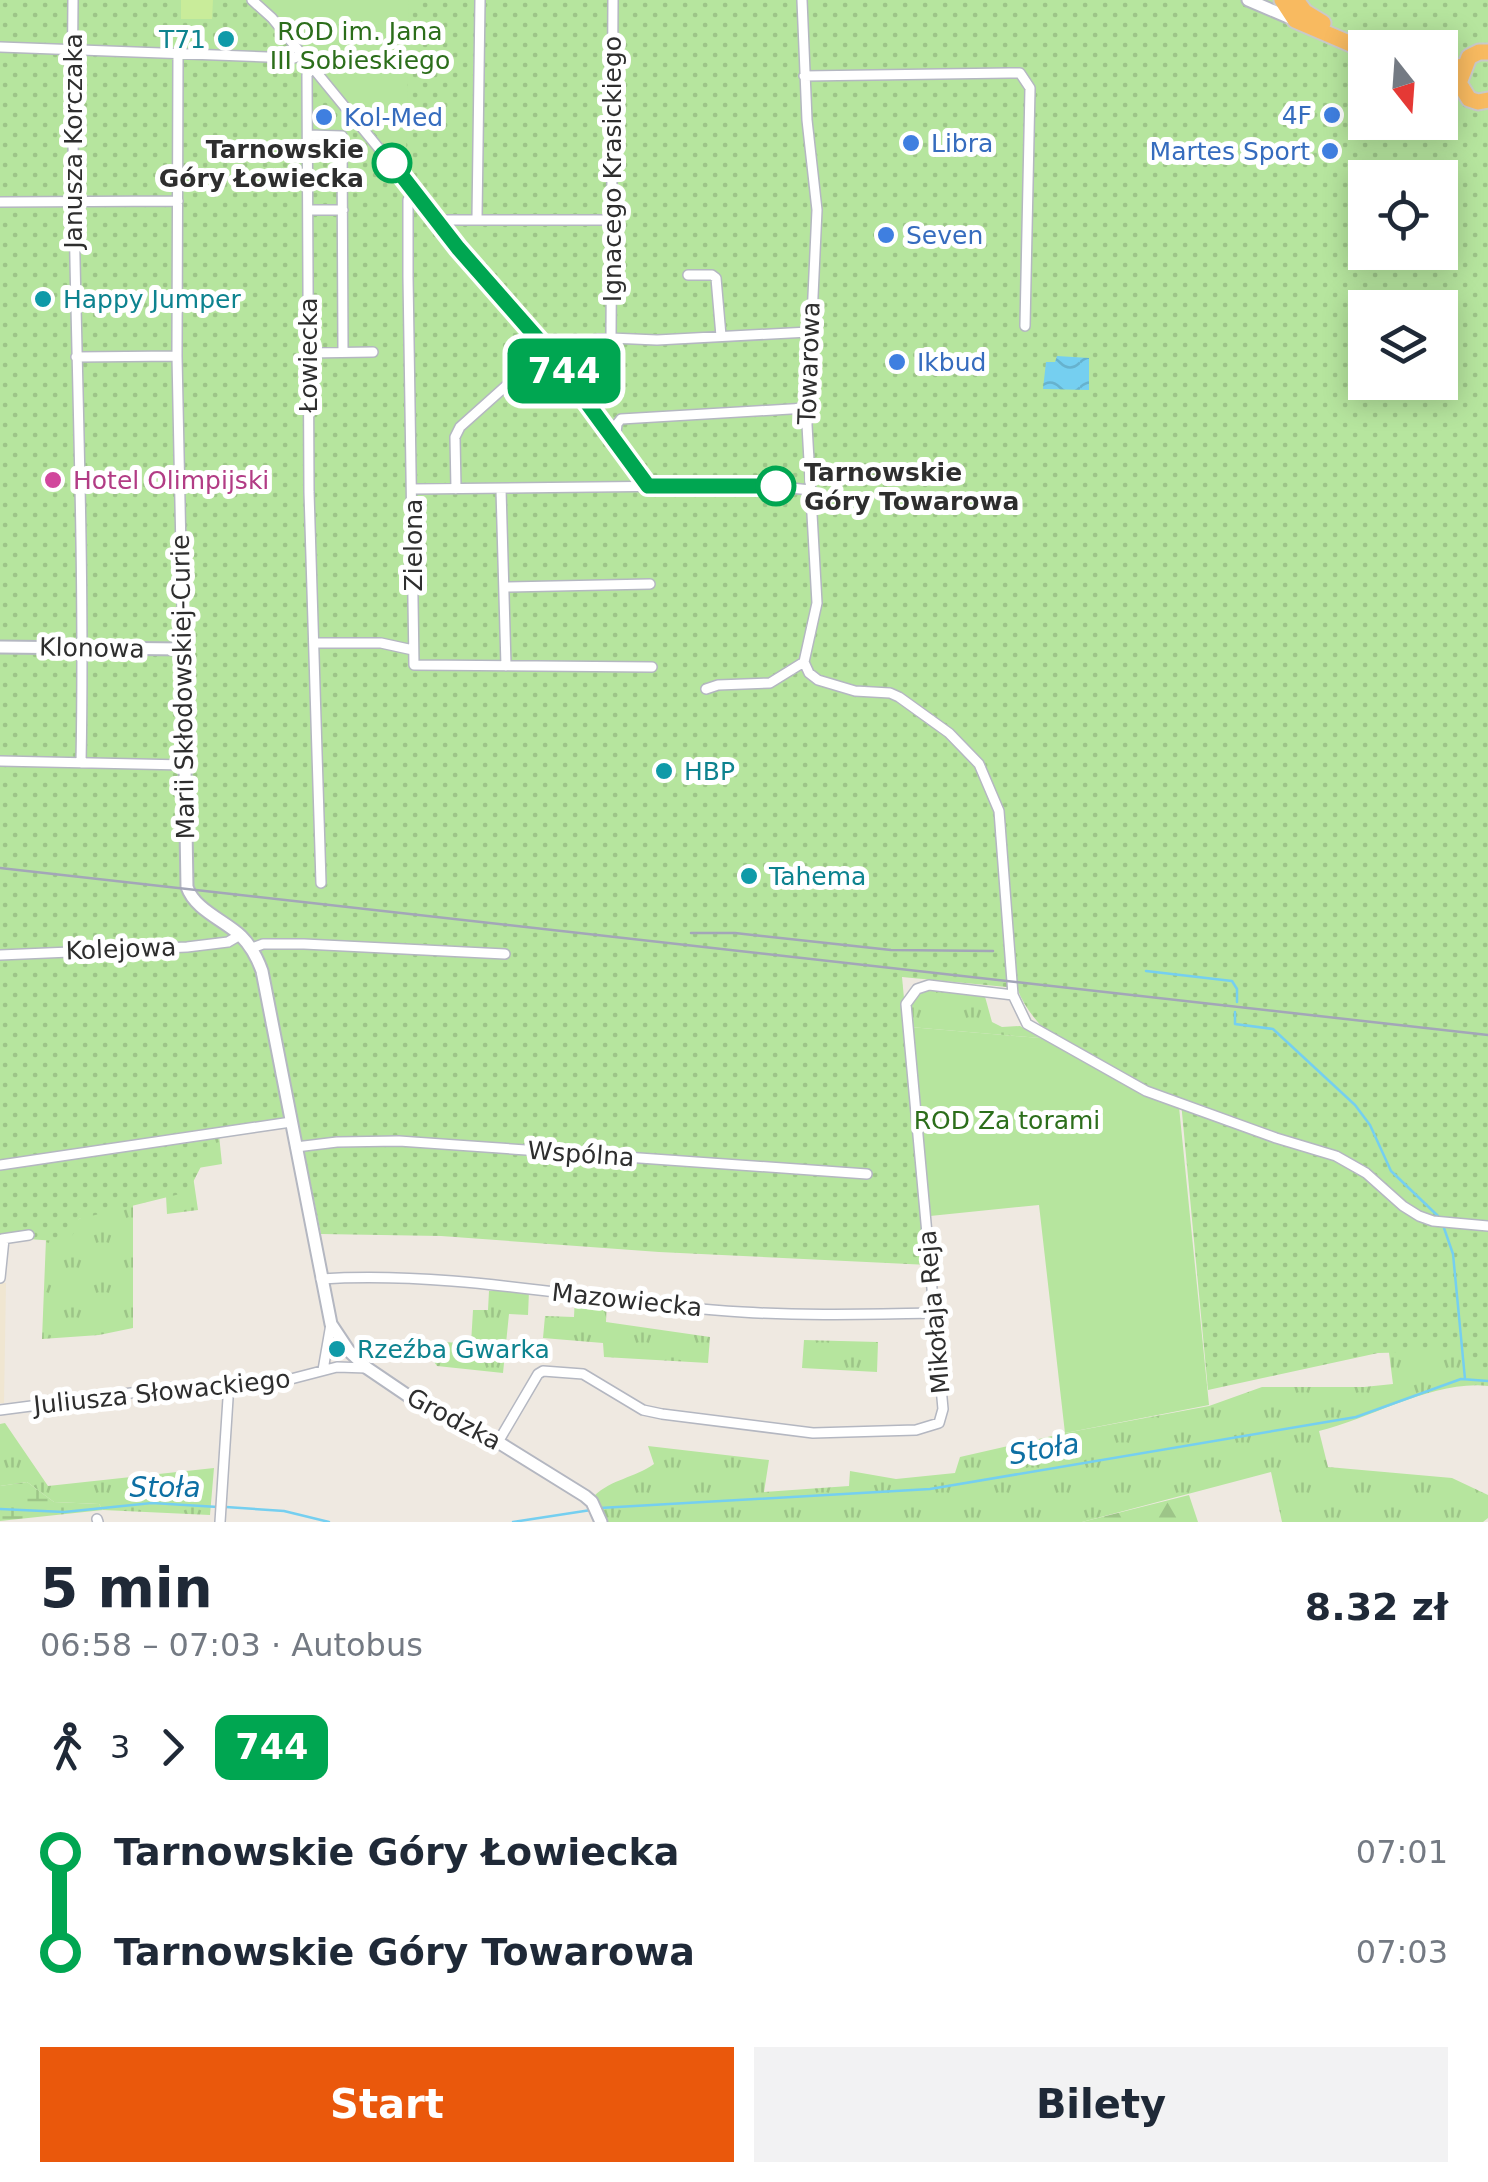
<!DOCTYPE html>
<html lang="pl">
<head>
<meta charset="utf-8">
<style>
	body { margin:0; font-family:"DejaVu Sans",sans-serif; background:#f2f2f3; color:#1f2937; height:100vh; display:flex; flex-direction:column; font-size:38px; white-space:nowrap }
	* { box-sizing:border-box; margin:0 }
	p { font-size:32px; color:#747a83 }
	.icon { flex:none; width:55px; height:55px; fill:none; stroke:currentColor; stroke-width:2; stroke-linecap:round; stroke-linejoin:round }
	.map { position:relative; height:1522px; overflow:hidden }
	.details { display:flex; flex-direction:column; background:#fff; flex:1 }
	.details>* { flex:none }
	.badge { padding:0 20px; border-radius:15px; font-size:35px; line-height:65px }
	.needle { width:65px; rotate:163deg }
	.buttons { position:absolute; left:1348px; top:30px; display:grid; gap:20px }
	.buttons a { display:grid; place-items:center; width:110px; height:110px; border-radius:0px; background:#fff; box-shadow:0 5px 25px #0003; font-size:50px }
	.map>.badge { position:absolute; translate:-50% -50%; box-shadow:0 0 0 5px #fff }
	.legs { display:flex; align-items:center; gap:15px; height:110px; padding:0 40px; font-size:32px }
	.legs p { margin-inline-start:auto }
	.overview { display:flex; align-items:center; justify-content:space-between; height:170px; padding:0 40px }
	h1 { font-size:55px; font-weight:600; line-height:75px }
	.cta { display:flex; gap:20px; margin-top:auto; padding:20px 40px }
	.cta a { flex:1; height:115px; border-radius:0px; background:#ea580c; color:#fff; font-size:40px; font-weight:600; line-height:115px; text-align:center }
	.cta a+a { background:#f2f2f3; color:#1f2937 }
	ul { padding:0 40px; list-style:none }
	li { display:flex; align-items:center; gap:35px; height:100px; font-size:38px }
	li i { display:grid; place-items:center; width:15px; height:100%; margin:0 12px; background:currentColor }
	li i::after { content:''; width:25px; height:25px; margin:-12px; border:8px solid; border-radius:50%; background:#fff }
	li p { margin-inline-start:auto }
	li:first-child i { background:linear-gradient(#0000 50%,currentColor 0) }
	li:last-child i { background:linear-gradient(currentColor 50%,#0000 0) }
	.map>svg:first-child { display:block }
	.education { fill:#f0e6d1 }
	.grass { fill:url(#grass-tufts) }
	.forest { fill:url(#forest-firs) }
	.wetland { fill:url(#wetland-marsh) }
	.park { fill:url(#park-dots); fill-rule:evenodd }
	.garden { fill:#b6e59e }
	.pitch { fill:#c9ec9a }
	.water { fill:url(#water-waves) }
	.lines { fill:none; stroke-linecap:round; stroke-linejoin:round }
	.stream { stroke:#75cff0; stroke-width:2.5 }
	.minor-casing { stroke:#b4b7c1; stroke-width:12 }
	.tertiary-casing { stroke:#b4b7c1; stroke-width:15 }
	.trunk-casing { stroke:#c9c9c9; stroke-width:19 }
	.minor { stroke:#fff; stroke-width:9 }
	.tertiary { stroke:#fff; stroke-width:11 }
	.trunk { stroke:#f8ba60; stroke-width:15 }
	.rail { stroke:#a3a6b8; stroke-width:2.5 }
	.line-1-casing { stroke:#fff; stroke-width:22 }
	.line-1 { stroke:#00a651; stroke-width:15 }
	.culture-dot { fill:#0f9aa8; stroke:#fff; stroke-width:4 }
	.shop-dot { fill:#3f7fe0; stroke:#fff; stroke-width:4 }
	.stop-1-dot { fill:#fff; stroke:#00a651; stroke-width:5 }
	.hotel-dot { fill:#d1479c; stroke:#fff; stroke-width:4 }
	.labels { text-anchor:middle; dominant-baseline:central; stroke-width:10; stroke-linejoin:round; paint-order:stroke }
	.park-label { font-size:25px; fill:#2c6e1b; stroke:#fff }
	.culture-label { font-size:25px; fill:#0d838f; stroke:#fff; text-anchor:start }
	.shop-label { font-size:25px; fill:#366cbe; stroke:#fff; text-anchor:start }
	.street-label { font-size:25px; fill:#2e2e2e; stroke:#fff }
	.stop-label { font-size:25px; font-weight:bold; fill:#2e2e2e; stroke:#fff; text-anchor:end }
	.hotel-label { font-size:25px; fill:#b23c85; stroke:#fff; text-anchor:start }
	.water-label { font-size:28px; font-style:italic; fill:#0d6fa3; stroke:#fff }
</style>
</head>
<body>
<div class="map">
<svg width="1488" height="1522" viewBox="0 0 1488 1522">
	<defs>
		<pattern id="grass-tufts" width="24" height="20" patternUnits="userSpaceOnUse" patternTransform="scale(2.5)"><rect width="24" height="20" fill="#b6e59e"/><path d="M3 7l-1-3M5 7V3M7 7l1-3M15 17l-1-3M17 17v-4M19 17l1-3" fill="none" stroke="#9dc588"/></pattern>
		<pattern id="forest-firs" width="22" height="20" patternUnits="userSpaceOnUse" patternTransform="scale(2.5)"><rect width="22" height="20" fill="#b6e59e"/><path d="M5 1l3.5 6h-7zM16 11l3.5 6h-7z" fill="#9dc588"/></pattern>
		<pattern id="wetland-marsh" width="20" height="14" patternUnits="userSpaceOnUse" patternTransform="scale(2.5)"><rect width="20" height="14" fill="#b6e59e"/><path d="M1 5h8M5 5V1M11 12h8M15 12V8" fill="none" stroke="#9dc588"/></pattern>
		<pattern id="park-dots" width="8" height="8" patternUnits="userSpaceOnUse" patternTransform="scale(2.5)"><rect width="8" height="8" fill="#b6e59e"/><path d="M2 2h.1M6 6h.1" fill="none" stroke="#9dc588" stroke-width="1.8" stroke-linecap="round"/></pattern>
		<pattern id="water-waves" width="16" height="10" patternUnits="userSpaceOnUse" patternTransform="scale(2.5)"><rect width="16" height="10" fill="#75cff0"/><path d="M0 5q4-4 8 0t8 0" fill="none" stroke="#66b2ce"/></pattern>
	</defs>
	<rect width="100%" height="100%" fill="#efe9e1"/>
	<path class="education" d="M0,1282L6,1283L4,1403H0Z"/>
	<path class="grass" d="M926,989L984,993L992,1022L1002,1027L1020,1026L1040,1038L910,1027C909,1008 908,999 926,989Z
		M219,1135L222,1164L192,1169L198,1210L167,1214L166,1196L133,1200V1328L99,1335L42,1339L46,1239Z
		M1373,1228L1488,1299V1386C1433,1380 1373,1418 1319,1431L1328,1467L1452,1478L1488,1495V1518L1483,1522H1282L1271,1472L1082,1522H608L594,1496C612,1479 634,1478 654,1464L648,1446L769,1460L764,1492L849,1486L850,1471L896,1479L955,1473L960,1457L1065,1433L1209,1406L1262,1387H1364L1393,1384Z
		M489,1291H529L528,1315L509,1314L503,1373L437,1366L419,1340L471,1344L473,1310H488Z
		M575,1295L607,1298L606,1322L710,1337L708,1363L604,1357L603,1343L543,1338L545,1316L574,1317Z
		M804,1340L878,1342L877,1372L802,1368Z
		M5,1423L48,1486L214,1468L210,1515L103,1510L99,1504L54,1502L27,1482L0,1486V1424Z"/>
	<path class="forest" d="M1189,1495L1198,1522H1082Z"/>
	<path class="wetland" d="M27,1482L54,1502L99,1504L103,1510L0,1521V1486Z"/>
	<path class="park" d="M0,0H1488V1370L1458,1351L1378,1353L1208,1390L1181,1102C1123,1076 1041,1052 1017,988L902,977L929,1265L659,1252L441,1236L321,1234L297,1118L219,1131L188,1192L79,1219L70,1242L0,1237ZM1365,48H1440V122H1365ZM1365,178H1440V252H1365ZM1365,308H1440V382H1365Z"/>
	<path class="garden" d="M257,0H409L406,165L404,166Z
		M910,1027L1040,1038L1179,1107L1209,1405L1065,1433L1039,1205L930,1216Z"/>
	<path class="pitch" d="M181,0H213L212,19H181Z"/>
	<path class="water" d="M1057,356L1089,358V390L1043,389L1046,362H1055Z"/>
	<g class="lines">
		<path class="stream" d="M1146,971L1232,981L1237,989V1002
			M1235,1012V1024L1273,1029L1355,1105L1370,1125L1391,1171L1438,1216
			M1444,1228L1453,1254L1465,1379
			M226,1507L284,1511L329,1522
			M600,1508L930,1489L1356,1417L1461,1379L1488,1381
			M0,1509L64,1512L152,1503L218,1507
			M513,1522L591,1510"/>
		<g class="minor-casing">
			<path id="minor" d="M73,0C70,254 86,508 81,763
				M252,0L272,18L545,351L552,355L649,486
				M802,0L807,120L817,210L807,425L817,603L804,662
				M0,47L294,58L302,55
				M178,54L177,356L183,649
				M312,67L307,75L309,492L321,883
				M804,76L1009,73H1020L1030,88L1025,326
				M308,135L342,136L343,352
				M414,189L408,200V277L414,665L652,667
				M0,202L178,201
				M308,210H343
				M477,218L480,0
				M436,220H612
				M688,275H712L716,278L721,336
				M611,338L613,0
				M308,353L373,352
				M552,355L567,353L592,340L611,338L657,340L809,332
				M76,357L177,356
				M615,443L617,424L621,419L807,408
				M412,489L763,485L810,490
				M456,489L455,437L460,427L545,351
				M501,489L506,666
				M504,587L650,584
				M314,643H381L413,650
				M804,662L809,673L818,680L855,691L890,693L899,697L949,733L979,764L999,811L1013,995L1027,1024L1146,1091L1276,1138L1336,1156L1366,1173L1403,1206L1419,1216L1433,1221L1488,1226
				M706,689L718,685L770,683L804,662
				M0,761L184,765
				M252,948L263,944H304L505,954
				M0,955L187,947L228,942L240,935
				M296,1147L337,1142L399,1141L867,1174
				M0,1165L291,1122
				M2,1239L29,1235
				M0,1278L4,1239
				M321,1279C461,1270 602,1304 742,1312C805,1316 870,1314 934,1313
				M323,1370L331,1324
				M0,1410L177,1387L287,1380L337,1367L367,1368
				M498,1442L538,1374L543,1371L583,1374L643,1410L662,1414L813,1433L916,1430L939,1423L943,1409L906,1004L917,989L929,985L1013,995
				M97,1519L98,1522
				M220,1522L229,1383"/>
		</g>
		<g class="tertiary-casing">
			<path id="tertiary" d="M1248,0L1295,20
				M0,647L183,649L187,887C195,910 224,920 241,936C251,946 257,957 262,971L331,1324L349,1351L367,1368L426,1408L498,1442L585,1496L592,1502L601,1522"/>
		</g>
		<g class="trunk-casing">
			<path id="trunk" d="M1282,0L1295,20L1365,50
				M1296,0L1305,12L1323,23
				M1488,52H1479L1469,57L1459,83L1469,99L1478,102L1488,100
				M1440,70L1464,66"/>
		</g>
		<use href="#minor" class="minor"/>
		<use href="#tertiary" class="tertiary"/>
		<use href="#trunk" class="trunk"/>
		<path class="rail" d="M0,868L1488,1035
			M691,933H735L891,950L993,951"/>
	</g>
	<g class="lines">
		<g class="line-1-casing">
			<path id="line-1" d="M392,163L458,248L552,355L648,486H776"/>
		</g>
		<use href="#line-1" class="line-1"/>
	</g>
	<g class="culture-dot">
		<circle cx="226" cy="39" r="10"/>
		<circle cx="43" cy="299" r="10"/>
		<circle cx="664" cy="771" r="10"/>
		<circle cx="749" cy="876" r="10"/>
		<circle cx="337" cy="1349" r="10"/>
	</g>
	<g class="shop-dot">
		<circle cx="1332" cy="115" r="10"/>
		<circle cx="324" cy="117" r="10"/>
		<circle cx="911" cy="143" r="10"/>
		<circle cx="1330" cy="151" r="10"/>
		<circle cx="886" cy="235" r="10"/>
		<circle cx="897" cy="362" r="10"/>
	</g>
	<g class="stop-1-dot">
		<circle cx="392" cy="163" r="18"/>
		<circle cx="776" cy="486" r="18"/>
	</g>
	<circle class="hotel-dot" cx="53" cy="480" r="10"/>
	<g class="labels">
		<g class="park-label">
			<text x="360" y="31">ROD im. Jana<tspan x="360" dy="29">III Sobieskiego</tspan></text>
			<text x="1007" y="1120">ROD Za torami</text>
		</g>
		<g class="culture-label">
			<text x="206" y="39" text-anchor="end">T71</text>
			<text x="63" y="299">Happy Jumper</text>
			<text x="684" y="771">HBP</text>
			<text x="769" y="876">Tahema</text>
			<text x="357" y="1349">Rzeźba Gwarka</text>
		</g>
		<g class="shop-label">
			<text x="1312" y="115" text-anchor="end">4F</text>
			<text x="344" y="117">Kol-Med</text>
			<text x="931" y="143">Libra</text>
			<text x="1310" y="151" text-anchor="end">Martes Sport</text>
			<text x="906" y="235">Seven</text>
			<text x="917" y="362">Ikbud</text>
		</g>
		<g class="street-label">
			<text transform="translate(73 141) rotate(-90)">Janusza Korczaka</text>
			<text transform="translate(612 169) rotate(-90)">Ignacego Krasickiego</text>
			<text transform="translate(308 355) rotate(-90)">Łowiecka</text>
			<text transform="translate(809 363) rotate(-88)">Towarowa</text>
			<text transform="translate(413 545) rotate(-90)">Zielona</text>
			<text transform="translate(92 648) rotate(1)">Klonowa</text>
			<text transform="translate(183 687) rotate(-91)">Marii Skłodowskiej-Curie</text>
			<text transform="translate(121 949) rotate(-2)">Kolejowa</text>
			<text transform="translate(581 1154) rotate(4)">Wspólna</text>
			<text transform="translate(627 1300) rotate(6)">Mazowiecka</text>
			<text transform="translate(934 1312) rotate(-95)">Mikołaja Reja</text>
			<text transform="translate(162 1392) rotate(-6)">Juliusza Słowackiego</text>
			<text transform="translate(454 1419) rotate(28)">Grodzka</text>
		</g>
		<g class="stop-label">
			<text x="364" y="149">Tarnowskie<tspan x="364" dy="29">Góry Łowiecka</tspan></text>
			<text x="804" y="472" text-anchor="start">Tarnowskie<tspan x="804" dy="29">Góry Towarowa</tspan></text>
		</g>
		<g class="hotel-label">
			<text x="73" y="480">Hotel Olimpijski</text>
		</g>
		<g class="water-label">
			<text transform="translate(1044 1449) rotate(-10)">Stoła</text>
			<text x="165" y="1487">Stoła</text>
		</g>
	</g>
</svg>
<div class="buttons">
<a><svg class="needle" viewBox="-14 -14 28 28"><path d="M0-13l5 13h-10z" fill="#e53935"/><path d="M0 13l5-13h-10z" fill="#747a83"/></svg></a>
<a><svg class="icon" aria-label="locate" viewBox="0 0 24 24"><circle cx="12" cy="12" r="6"/><path d="M12 2v4M12 18v4M2 12h4M18 12h4"/></svg></a>
<a><svg class="icon" aria-label="layers" viewBox="0 0 24 24"><path d="M12 4l9 5-9 5-9-5zM3 14l9 5 9-5"/></svg></a>
</div>
<b class="badge" style="left:564px;top:371px;background:#00a651;color:#fff">744</b>
</div>
<section class="details">
<div class="overview"><div><h1>5 min</h1><p>06:58 – 07:03 · Autobus</p></div><b>8.32 zł</b></div>
<div class="legs"><svg class="icon" aria-label="walk" viewBox="0 0 24 24"><circle cx="13" cy="4" r="2"/><path d="M13 8l-2 6 4 7M11 14l-3 7M7 12l3-4h3l4 4"/></svg>3<svg class="icon" aria-label="forward" viewBox="0 0 24 24"><path d="M9 5l7 7-7 7"/></svg><b class="badge" style="background:#00a651;color:#fff">744</b></div>
<ul>
<li><i style="color:#00a651"></i><b>Tarnowskie Góry Łowiecka</b><p>07:01</p></li>
<li><i style="color:#00a651"></i><b>Tarnowskie Góry Towarowa</b><p>07:03</p></li>
</ul>
<div class="cta"><a>Start</a><a>Bilety</a></div>
</section>
</body>
</html>
